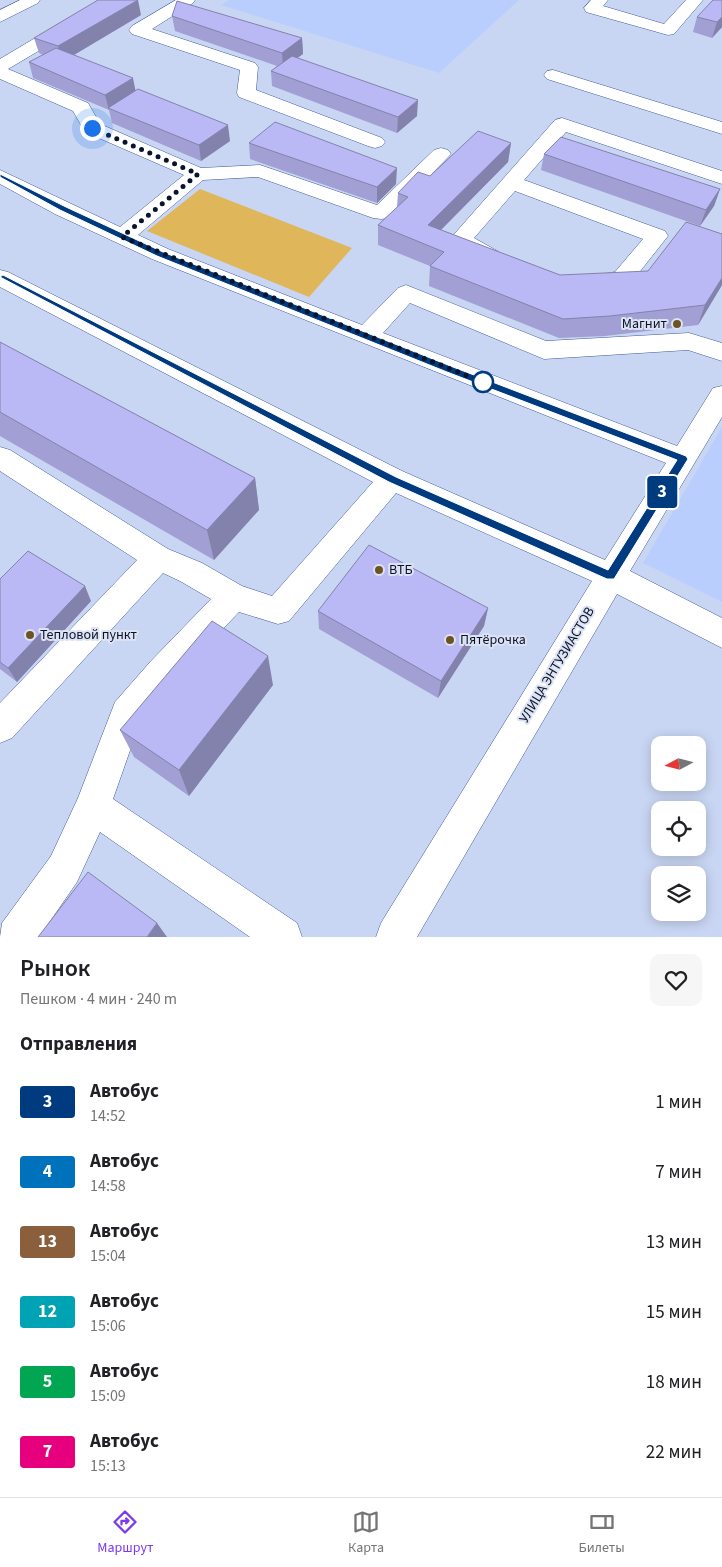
<!DOCTYPE html>
<html lang="ru">
<head>
<meta charset="utf-8">
<style>
	body { margin:0; font-family:"Source Sans 3",sans-serif; background:#f6f6f6; color:#202124; height:100vh; display:flex; flex-direction:column; font-size:19px; white-space:nowrap }
	* { box-sizing:border-box; margin:0 }
	p { font-size:16px; color:#757577 }
	.icon { flex:none; width:28px; height:28px; fill:none; stroke:currentColor; stroke-width:2; stroke-linecap:round; stroke-linejoin:round }
	.map { position:relative; height:937px; overflow:hidden }
	.side { display:flex; flex-direction:column; background:#fff; flex:1 }
	.side>* { flex:none }
	.badge { padding:0 10px; border-radius:4px; font-size:18px; line-height:32px }
	.needle { width:32px; rotate:263deg }
	.controls { position:absolute; left:651px; top:736px; display:grid; gap:10px }
	.controls a { display:grid; place-items:center; width:55px; height:55px; border-radius:10px; background:#fff; box-shadow:0 2px 12px #0003; font-size:25px }
	.you { position:absolute; width:25px; height:25px; margin:-12px; border:4px solid #fff; border-radius:50%; background:#1a73e8; box-shadow:0 0 0 8px #1a73e833 }
	.map>.badge { position:absolute; translate:-50% -50%; box-shadow:0 0 0 2px #fff }
	h2 { padding:0 20px; font-size:19px; line-height:45px }
	.round { display:grid; place-items:center; flex:none; width:52px; height:52px; border-radius:10px; background:#f6f6f6 }
	.headline { display:flex; align-items:center; justify-content:space-between; height:85px; padding:0 20px }
	h1 { font-size:24px; font-weight:600; line-height:38px }
	ul { padding:0; list-style:none }
	li { display:flex; align-items:center; gap:15px; height:70px; padding:0 20px }
	li div { flex:1 }
	li b { display:block; font-size:19px }
	li em { font-style:normal }
	li .badge { min-width:55px; font-weight:700; text-align:center }
	.tab-bar { display:flex; justify-content:space-around; align-items:center; height:70px; border-top:1px solid #e0e0e0; background:#fff; font-size:14px; color:#757577 }
	.tab-bar a { display:grid; justify-items:center; gap:2px }
	.tab-bar .on { color:#7c3aed }
	.map>svg:first-child { display:block }
	.built { fill:#b9cefd }
	.green { fill:#dfb659 }
	.lines { fill:none; stroke-linecap:round; stroke-linejoin:round }
	.minor-casing { stroke:#415b9a; stroke-width:1 }
	.minor { fill:#fff; fill-rule:evenodd }
	.wall { fill:#a19fd3 }
	.shaded-wall { fill:#8382ac }
	.building { fill:#bbb9f5; stroke:#8382ac }
	.line { fill:#003b80; stroke:#fff }
	.walk { stroke:#09132c; stroke-width:5; stroke-dasharray:0 9 }
	.poi-dot { fill:#6a5424; stroke:#dde3f2; stroke-width:2 }
	.stop-dot { fill:#fff; stroke:#003b80; stroke-width:2.5 }
	.labels { text-anchor:middle; dominant-baseline:central; stroke-width:4; stroke-linejoin:round; paint-order:stroke }
	.poi-label { font-size:14px; fill:#09132c; stroke:#dde3f2; text-anchor:start }
	.street-label { font-size:14px; fill:#09132c; stroke:#dde3f2 }
</style>
</head>
<body>
<div class="map">
<svg width="722" height="937" viewBox="0 0 722 937">
	<rect width="100%" height="100%" fill="#c9d6f3"/>
	<path class="built" d="M229,0H519L439,73L221,5Z
		M722,427V602L643,563Z"/>
	<path class="green" d="M200,189L352,248L309,297L147,231Z"/>
	<g class="lines">
		<g class="minor-casing">
			<path id="minor" d="M20,0H40L38,3L0,22V10Z
				M176,0H195L193,3L152,29L255,63L258,67L256,90L382,138L385,142L382,146L375,148L368,146L239,97L237,93L240,70L132,34L129,30L132,26Z
				M591,0H608L603,6L664,24L686,0H703L674,34L668,35L586,12L584,8Z
				M68,21L74,22L76,26L74,30L8,69L88,103L100,124L201,168L260,165L377,205L434,150L441,148L448,150L451,154L389,218L381,219L373,218L258,177L203,180L138,235L168,249L362,325L398,288L406,285L546,341L689,333L722,343V361L688,350L544,359L410,303L383,333L677,446L713,388L722,386V417L630,571L722,618V648L617,594L417,937H376L381,923L592,581L396,493L289,621L278,624L239,612L173,681L140,722L113,799L297,923L302,937H250L100,832L77,882L39,937H0L2,923L51,856L78,798L115,702L151,661L211,599L180,581L163,573L12,738L0,743V703L137,560L0,471V447L10,450L168,549L202,563L242,586L272,596L373,482L0,287V270L8,272L402,471L605,560L666,463L152,259L55,214L0,184V170L120,227L184,175L85,132L73,111L0,79V59L62,22Z
				M553,70L722,122V134L547,79L544,75L547,71Z
				M562,118L722,171V184L566,132L524,180L665,231L668,236L630,284L593,290L585,287L581,282L585,277L615,272L643,239L515,191L474,238L499,252L502,257L499,262C482,266 459,253 450,239L555,120Z"/>
		</g>
		<use href="#minor" class="minor"/>
	</g>
	<path class="wall" d="M722,0V27L712,38L693,32L697,17Z
		M141,15L74,55L135,91L230,141L201,161L112,123L109,110L33,78L29,62L43,55L39,53L34,38Z
		M172,16L302,38L303,54L297,58L417,116L397,133L272,86L271,71L277,66L175,31Z
		M249,143L396,184L377,203L250,159Z
		M511,143L508,162L441,230L560,275L722,285L698,325L605,336L559,338L429,286L430,266L378,245V225L397,207L398,193L430,176Z
		M544,154L720,189L714,206L700,226L541,170Z
		M0,342L255,478L259,510L214,560L0,436Z
		M0,579L91,601L17,682L0,669Z
		M488,608L484,626L438,698L319,629L318,611Z
		M273,685L189,796L134,757L120,730Z"/>
	<path class="shaded-wall" d="M138,0L141,15L62,62L58,46Z
		M722,17V27L712,38L717,22Z
		M302,38L303,54L283,68L282,53Z
		M133,78L136,93L108,108L109,110L105,95Z
		M418,100L417,116L397,133L398,117Z
		M228,125L230,141L201,161L199,145Z
		M511,143L508,162L427,244L428,225Z
		M397,168L396,184L377,203V187Z
		M720,189L714,206L700,226L706,210Z
		M722,278V285L698,325L705,305Z
		M255,478L259,510L214,560L207,530Z
		M85,586L91,601L17,682L8,668Z
		M488,608L484,626L438,698L441,681Z
		M268,656L273,685L189,796L179,770Z
		M157,923L167,937H147Z"/>
	<path class="building" d="M98,0H138L58,46L34,38Z
		M713,0H722V17L717,22L697,17Z
		M177,1L302,38L282,53L172,16Z
		M56,48L133,78L105,95L29,62Z
		M292,56L418,100L398,117L271,71Z
		M138,89L228,125L199,145L108,108Z
		M275,122L397,168L377,187L249,143Z
		M478,131L511,143L428,225L560,275L648,271L686,222L722,234V278L705,305L610,316L563,319L430,266L444,252L378,225L408,197L398,193L418,172L430,176Z
		M561,137L720,189L706,210L544,154Z
		M0,342L255,478L207,530L0,412Z
		M369,545L488,608L441,681L318,611Z
		M28,551L85,586L8,668L0,662V579Z
		M212,621L268,656L179,770L120,730Z
		M88,872L157,923L147,937H38Z"/>
	<path class="line" d="M0,174L66,207L163,252L453,367L686,456L688,459L614,579H607L389,482L0,277L3,275L396,477L608,570L677,460L447,372L157,256L60,210L0,177Z"/>
	<g class="lines">
		<path class="walk" d="M92,128L198,174L122,237L483,382"/>
	</g>
	<g class="poi-dot">
		<circle cx="677" cy="324" r="5"/>
		<circle cx="379" cy="570" r="5"/>
		<circle cx="30" cy="635" r="5"/>
		<circle cx="450" cy="640" r="5"/>
	</g>
	<circle class="stop-dot" cx="483" cy="382" r="10"/>
	<g class="labels">
		<g class="poi-label">
			<text x="667" y="324" text-anchor="end">Магнит</text>
			<text x="389" y="570">ВТБ</text>
			<text x="40" y="635">Тепловой пункт</text>
			<text x="460" y="640">Пятёрочка</text>
		</g>
		<g class="street-label">
			<text transform="translate(557 665) rotate(-59)">УЛИЦА ЭНТУЗИАСТОВ</text>
		</g>
	</g>
</svg>
<div class="controls">
<a><svg class="needle" viewBox="-14 -14 28 28"><path d="M0-13l5 13h-10z" fill="#e53935"/><path d="M0 13l5-13h-10z" fill="#757577"/></svg></a>
<a><svg class="icon" aria-label="locate" viewBox="0 0 24 24"><circle cx="12" cy="12" r="6"/><path d="M12 2v4M12 18v4M2 12h4M18 12h4"/></svg></a>
<a><svg class="icon" aria-label="layers" viewBox="0 0 24 24"><path d="M12 4l9 5-9 5-9-5zM3 14l9 5 9-5"/></svg></a>
</div>
<div class="you" style="left:92px;top:128px"></div>
<b class="badge" style="left:662px;top:492px;background:#003b80;color:#fff">3</b>
</div>
<section class="side">
<div class="headline"><div><h1>Рынок</h1><p>Пешком · 4 мин · 240 m</p></div><a class="round"><svg class="icon" aria-label="heart" viewBox="0 0 24 24"><path d="M12 20l-8-8c-3-5 5-10 8-4 3-6 11-1 8 4z"/></svg></a></div>
<h2>Отправления</h2>
<ul>
<li><span class="badge" style="background:#003b80;color:#fff">3</span><div><b>Автобус</b><p>14:52</p></div><em>1 мин</em></li>
<li><span class="badge" style="background:#0072bc;color:#fff">4</span><div><b>Автобус</b><p>14:58</p></div><em>7 мин</em></li>
<li><span class="badge" style="background:#8b5e3c;color:#fff">13</span><div><b>Автобус</b><p>15:04</p></div><em>13 мин</em></li>
<li><span class="badge" style="background:#00a3b4;color:#fff">12</span><div><b>Автобус</b><p>15:06</p></div><em>15 мин</em></li>
<li><span class="badge" style="background:#00a651;color:#fff">5</span><div><b>Автобус</b><p>15:09</p></div><em>18 мин</em></li>
<li><span class="badge" style="background:#e6007e;color:#fff">7</span><div><b>Автобус</b><p>15:13</p></div><em>22 мин</em></li>
</ul>
</section>
<nav class="tab-bar">
<a class="on"><svg class="icon" aria-label="directions" viewBox="0 0 24 24"><path d="M12 3l9 9-9 9-9-9zM9 14v-3h6M13 9l2 2-2 2"/></svg>Маршрут</a>
<a><svg class="icon" aria-label="map" viewBox="0 0 24 24"><path d="M3 6l6-2 6 2 6-2v14l-6 2-6-2-6 2zM9 4v14M15 6v14"/></svg>Карта</a>
<a><svg class="icon" aria-label="tickets" viewBox="0 0 24 24"><path d="M3 7h18v10H3zM15 7v10"/></svg>Билеты</a>
</nav>
</body>
</html>
